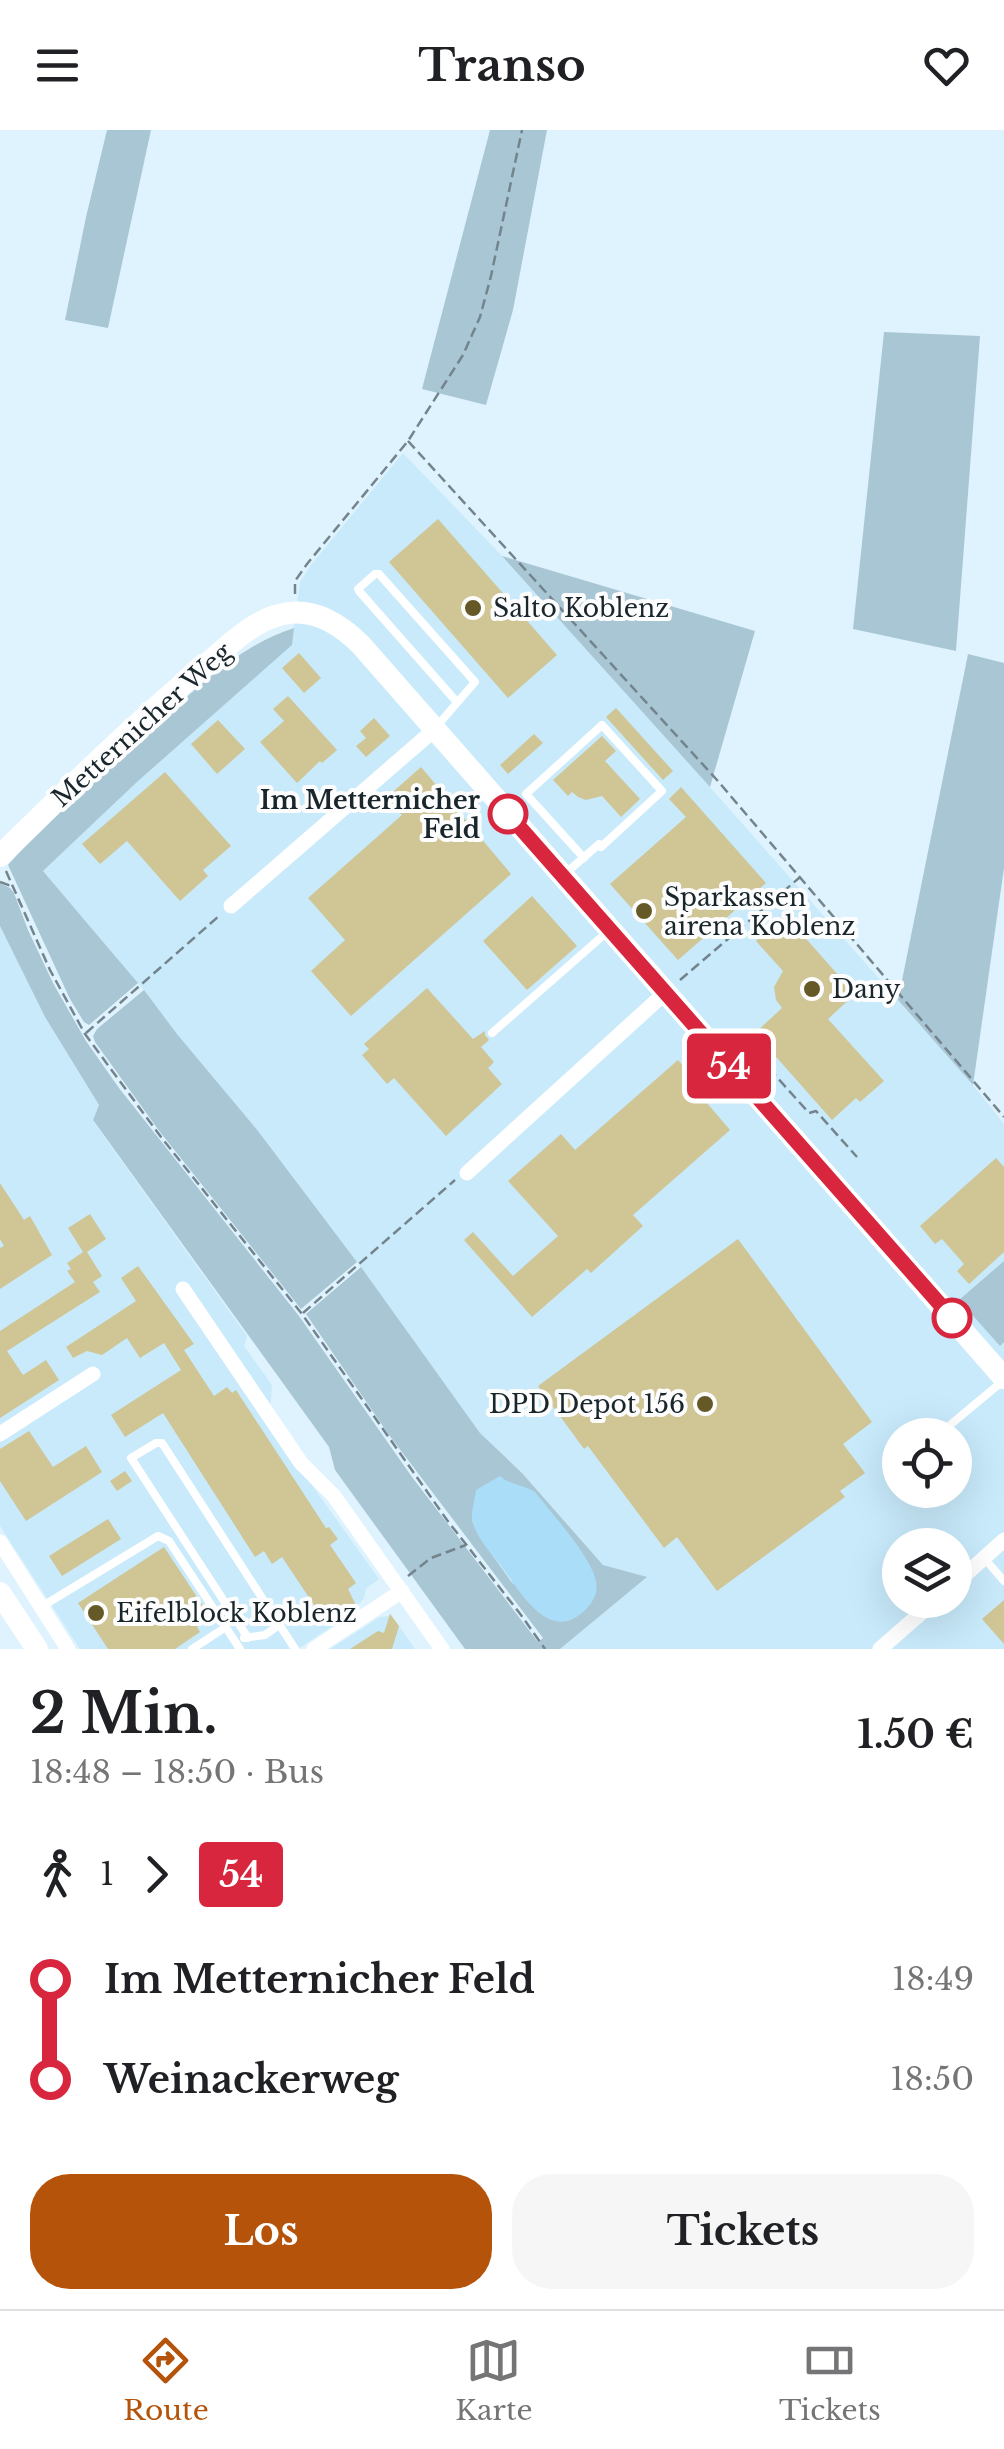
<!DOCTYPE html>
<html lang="de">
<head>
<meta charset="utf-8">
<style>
	body { margin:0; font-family:"Libre Baskerville",serif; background:#f6f6f6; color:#202124; height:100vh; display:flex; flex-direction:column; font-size:38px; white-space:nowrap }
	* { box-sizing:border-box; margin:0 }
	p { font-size:32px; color:#757577 }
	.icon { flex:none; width:55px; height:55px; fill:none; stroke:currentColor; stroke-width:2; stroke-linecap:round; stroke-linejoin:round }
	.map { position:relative; height:1519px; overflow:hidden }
	.sheet { display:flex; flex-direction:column; background:#fff; flex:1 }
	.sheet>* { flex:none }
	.badge { padding:0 20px; border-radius:8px; font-size:35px; line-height:65px }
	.controls { position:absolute; left:882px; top:1288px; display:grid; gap:20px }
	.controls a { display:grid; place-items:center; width:90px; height:90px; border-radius:50%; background:#fff; box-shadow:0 10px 40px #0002; font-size:50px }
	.map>.badge { position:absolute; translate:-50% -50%; box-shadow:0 0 0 5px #fff }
	.legs { display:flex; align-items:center; gap:15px; height:110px; padding:0 30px; font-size:32px }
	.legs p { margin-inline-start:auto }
	.head { display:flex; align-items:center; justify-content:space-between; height:170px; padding:0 30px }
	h1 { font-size:55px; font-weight:700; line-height:75px }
	.button { display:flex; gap:20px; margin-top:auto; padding:20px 30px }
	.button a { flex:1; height:115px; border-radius:40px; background:#b45309; color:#fff; font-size:40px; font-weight:700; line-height:115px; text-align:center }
	.button a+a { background:#f6f6f6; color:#202124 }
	ul { padding:0 30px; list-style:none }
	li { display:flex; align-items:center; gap:35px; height:100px; font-size:38px }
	li i { display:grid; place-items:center; width:15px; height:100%; margin:0 12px; background:currentColor }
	li i::after { content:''; width:25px; height:25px; margin:-12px; border:8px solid; border-radius:50%; background:#fff }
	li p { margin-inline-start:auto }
	li:first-child i { background:linear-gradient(#0000 50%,currentColor 0) }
	li:last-child i { background:linear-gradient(currentColor 50%,#0000 0) }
	header { display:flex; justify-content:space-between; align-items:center; height:130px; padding:0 30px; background:#fff; font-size:45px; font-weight:700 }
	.tabs { display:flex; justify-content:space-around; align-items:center; height:140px; border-top:2px solid #e0e0e0; background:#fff; font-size:28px; color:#757577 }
	.tabs a { display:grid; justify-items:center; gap:5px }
	.tabs .current { color:#b45309 }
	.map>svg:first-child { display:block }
	.built { fill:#c8eafb; fill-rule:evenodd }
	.green { fill:#a9c6d5; fill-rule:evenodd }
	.water { fill:#aadef8 }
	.building { fill:#cfc595 }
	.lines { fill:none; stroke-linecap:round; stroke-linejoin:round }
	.path { stroke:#74848d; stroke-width:2.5; stroke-dasharray:10 5; stroke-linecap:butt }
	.lane { stroke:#fff; stroke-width:8 }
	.street { stroke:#fff; stroke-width:15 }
	.secondary { stroke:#fff; stroke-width:22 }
	.line-1-casing { stroke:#fff; stroke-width:22 }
	.line-1 { stroke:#d7263d; stroke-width:15 }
	.poi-dot { fill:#655a27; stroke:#fdfdfd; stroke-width:4 }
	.stop-1-dot { fill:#fff; stroke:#d7263d; stroke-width:5 }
	.labels { text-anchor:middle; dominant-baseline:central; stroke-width:8; stroke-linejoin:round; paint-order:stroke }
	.poi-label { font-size:25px; fill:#19262c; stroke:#fdfdfd; text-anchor:start }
	.street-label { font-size:25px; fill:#19262c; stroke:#fdfdfd }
	.stop-label { font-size:25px; font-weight:bold; fill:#19262c; stroke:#fdfdfd; text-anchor:end }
</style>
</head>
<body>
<header><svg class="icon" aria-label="menu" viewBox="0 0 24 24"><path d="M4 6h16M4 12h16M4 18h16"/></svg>Transo<svg class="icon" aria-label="heart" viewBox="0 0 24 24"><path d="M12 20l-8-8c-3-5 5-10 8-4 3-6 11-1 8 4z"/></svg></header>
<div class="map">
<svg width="1004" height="1519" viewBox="0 0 1004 1519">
	<rect width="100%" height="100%" fill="#dff3fe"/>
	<path class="built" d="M403,323L502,426L710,657L973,955L1004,994V1519H560L646,1448L603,1435L522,1343L480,1303L357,1132L258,1001L177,904L138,853L43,741L137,652L291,515L300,452L310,436ZM900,1305H955V1360H900ZM900,1415H955V1470H900Z
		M0,796L45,887L99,975L93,991L247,1206L244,1216L272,1255L269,1295L379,1449L366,1459L364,1468L352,1483L298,1519H80L0,1396Z
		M390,1483L415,1519H330L380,1487L389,1486Z"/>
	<path class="green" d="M107,0H151L108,198L65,190L86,87Z
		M490,0H547L513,180L486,275L422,259Z
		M884,202L980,206L956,521L853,499Z
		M502,426L755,501L710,657Z
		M294,498L292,515L137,652L43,741L138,853L89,895L84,892L70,869L8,735C53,684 104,639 155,595C199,557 238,516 294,498Z
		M968,524L1004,533V738L973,955L898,870Z
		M0,753L10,758L14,763L28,800L53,853L86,911L119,958L299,1186L412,1347L538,1512L543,1508L389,1305L306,1184L361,1137L480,1303L522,1343L603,1435L647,1447L560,1519H465L335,1340L329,1317L93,990L99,975L45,887L0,796ZM505,1351L513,1454L483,1412L472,1390Z
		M144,860L177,904L258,1001L357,1132L301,1179L160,1002L95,912L93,906L97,899Z
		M1004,1131V1212L1000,1216L959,1170Z"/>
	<path class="water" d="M500,1346C508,1354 524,1355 535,1362C551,1383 591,1426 596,1451C598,1462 594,1471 587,1478C551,1517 521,1463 501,1436C491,1423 476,1407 472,1390C471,1382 475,1369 476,1360Z"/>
	<path class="building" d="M438,389L557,525L508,568L389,432Z
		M299,523L321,548L304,563L282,538Z
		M288,566L337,620L322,633L320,631L297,653L260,612L284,591L273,579Z
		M616,578L673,641L663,650L606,587Z
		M374,588L390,606L366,627L356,616L366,608L360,601Z
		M218,590L245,619L217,644L191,614Z
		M534,604L543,613L508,644L500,635Z
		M602,606L616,621L605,631L640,669L621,687L602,666L586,670L578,667L572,662L568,666L553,650Z
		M421,637L511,744L351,886L311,841L345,810L308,768L402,685L386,668Z
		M165,642L231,716L203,740L208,746L180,771L127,711L100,734L82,714Z
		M681,657L766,753L678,830L610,754L686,687L669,669Z
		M532,766L577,816L527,860L483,811Z
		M785,785L855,864L828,889L884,951L860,972L856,968L832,990L755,903L782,878L776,870L774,857L783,841L756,811Z
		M427,858L473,909L485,901V905L489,910L481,917L494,932L488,938L502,954L446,1006L394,948L387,954L362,925L369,919L364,914Z
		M678,930L706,962L701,966L730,1000L633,1085L643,1096L591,1143L587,1139L532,1187L464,1110L473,1102L513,1146L558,1106L508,1051L561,1004L575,1020Z
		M996,1028L1004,1037V1122L969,1154L957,1141L964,1134L942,1109L935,1114L920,1096Z
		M0,1053L24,1090L30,1086L52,1125L0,1159V1118L4,1116L0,1109Z
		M90,1084L106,1109L87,1122L102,1146L93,1152L100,1162L7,1221L23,1245L46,1230L59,1250L0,1288V1201L75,1152L67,1141L71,1139L67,1133L83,1122L68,1098Z
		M738,1109L872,1292L843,1314L865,1343L840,1361L845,1367L717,1461L677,1407L664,1418L588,1316L584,1319L538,1256Z
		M138,1136L194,1214L184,1220L214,1266L227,1257L232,1263L236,1260L326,1398L329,1397L338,1409L330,1415L356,1453L348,1459L355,1473L352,1481L328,1496L282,1427L272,1434L264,1421L255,1427L163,1283L125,1307L111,1285L181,1240L164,1213L140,1228L127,1208L102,1225L87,1221L73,1228L66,1217L136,1171L121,1148Z
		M29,1301L53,1337L86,1316L102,1342L26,1391L0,1351V1319Z
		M125,1341L132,1351L117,1361L110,1351Z
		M108,1389L121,1409L62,1446L49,1426Z
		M164,1417L211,1488L197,1497L200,1502L175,1519H108L78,1473Z
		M1004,1470V1514L982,1489Z
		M390,1484L399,1496L392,1519H350L378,1501L384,1503Z"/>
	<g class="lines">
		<path class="path" d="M408,311L717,650L1004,987
			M295,464V451L307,434L408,311L463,225L480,187L491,146L522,0
			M6,741L50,840L85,904L161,1007L302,1184L447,1390L521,1485L545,1519
			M0,752L11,756
			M680,850L799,748
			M86,903L219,786
			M739,905L809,983L816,981L857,1027
			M303,1183L455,1050
			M408,1446L431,1428L466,1415"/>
		<path class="lane" d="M437,596L475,552L379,444H375L358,459L359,461L456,571
			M565,744C576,734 588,724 599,714L601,717L662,661L602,595L526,664L584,728
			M492,903L606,803
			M938,1305L1004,1250
			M984,1428L1004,1451
			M41,1477L158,1406L169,1411L240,1519
			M244,1508L265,1505L279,1495
			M248,1508L131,1328L156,1313H162L295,1519
			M192,1519L226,1497"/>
		<path class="street" d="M231,776L434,600
			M467,1043L665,863
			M183,1159L301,1333L334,1366L442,1519
			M0,1304L93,1244
			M0,1412L68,1519
			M955,1454L1004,1410
			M314,1519L402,1461
			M880,1519L936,1470"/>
		<path class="secondary" d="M0,726C66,661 132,596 203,537C225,519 251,492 279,485C311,476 339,493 361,515L1004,1248
			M0,1463L37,1519"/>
	</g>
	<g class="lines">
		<g class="line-1-casing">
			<path id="line-1" d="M508,684L952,1188"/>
		</g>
		<use href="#line-1" class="line-1"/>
	</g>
	<g class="poi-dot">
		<circle cx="473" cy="478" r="10"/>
		<circle cx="644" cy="781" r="10"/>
		<circle cx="812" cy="859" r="10"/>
		<circle cx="705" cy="1274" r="10"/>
		<circle cx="96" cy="1483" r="10"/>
	</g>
	<g class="stop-1-dot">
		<circle cx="508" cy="684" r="18"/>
		<circle cx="952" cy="1188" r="18"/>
	</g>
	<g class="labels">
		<g class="poi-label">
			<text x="493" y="478">Salto Koblenz</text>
			<text x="664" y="767">Sparkassen<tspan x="664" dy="29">airena Koblenz</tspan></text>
			<text x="832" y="859">Dany</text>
			<text x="685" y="1274" text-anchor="end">DPD Depot 156</text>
			<text x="116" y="1483">Eifelblock Koblenz</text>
		</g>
		<g class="street-label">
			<text transform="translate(142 595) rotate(-42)">Metternicher Weg</text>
		</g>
		<g class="stop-label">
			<text x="480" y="670">Im Metternicher<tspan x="480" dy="29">Feld</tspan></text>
		</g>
	</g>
</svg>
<div class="controls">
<a><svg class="icon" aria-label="locate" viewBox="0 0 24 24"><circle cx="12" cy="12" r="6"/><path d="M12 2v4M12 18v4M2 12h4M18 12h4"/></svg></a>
<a><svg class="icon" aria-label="layers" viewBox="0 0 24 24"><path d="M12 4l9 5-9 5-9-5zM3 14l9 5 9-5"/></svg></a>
</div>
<b class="badge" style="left:729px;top:936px;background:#d7263d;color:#fff">54</b>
</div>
<section class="sheet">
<div class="head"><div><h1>2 Min.</h1><p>18:48 – 18:50 · Bus</p></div><b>1.50 €</b></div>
<div class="legs"><svg class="icon" aria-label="walk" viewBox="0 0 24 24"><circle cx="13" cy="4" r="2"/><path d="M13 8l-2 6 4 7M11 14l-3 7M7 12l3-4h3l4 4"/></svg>1<svg class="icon" aria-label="forward" viewBox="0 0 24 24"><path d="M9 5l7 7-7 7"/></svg><b class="badge" style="background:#d7263d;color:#fff">54</b></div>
<ul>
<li><i style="color:#d7263d"></i><b>Im Metternicher Feld</b><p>18:49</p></li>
<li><i style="color:#d7263d"></i><b>Weinackerweg</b><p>18:50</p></li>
</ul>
<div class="button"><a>Los</a><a>Tickets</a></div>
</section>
<nav class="tabs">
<a class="current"><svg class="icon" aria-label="directions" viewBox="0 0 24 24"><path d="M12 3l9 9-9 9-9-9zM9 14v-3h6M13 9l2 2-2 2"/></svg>Route</a>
<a><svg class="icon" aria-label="map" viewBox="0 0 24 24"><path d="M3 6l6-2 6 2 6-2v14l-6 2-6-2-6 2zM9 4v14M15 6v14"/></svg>Karte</a>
<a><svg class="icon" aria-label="tickets" viewBox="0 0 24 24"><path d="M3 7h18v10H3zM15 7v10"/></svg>Tickets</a>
</nav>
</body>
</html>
